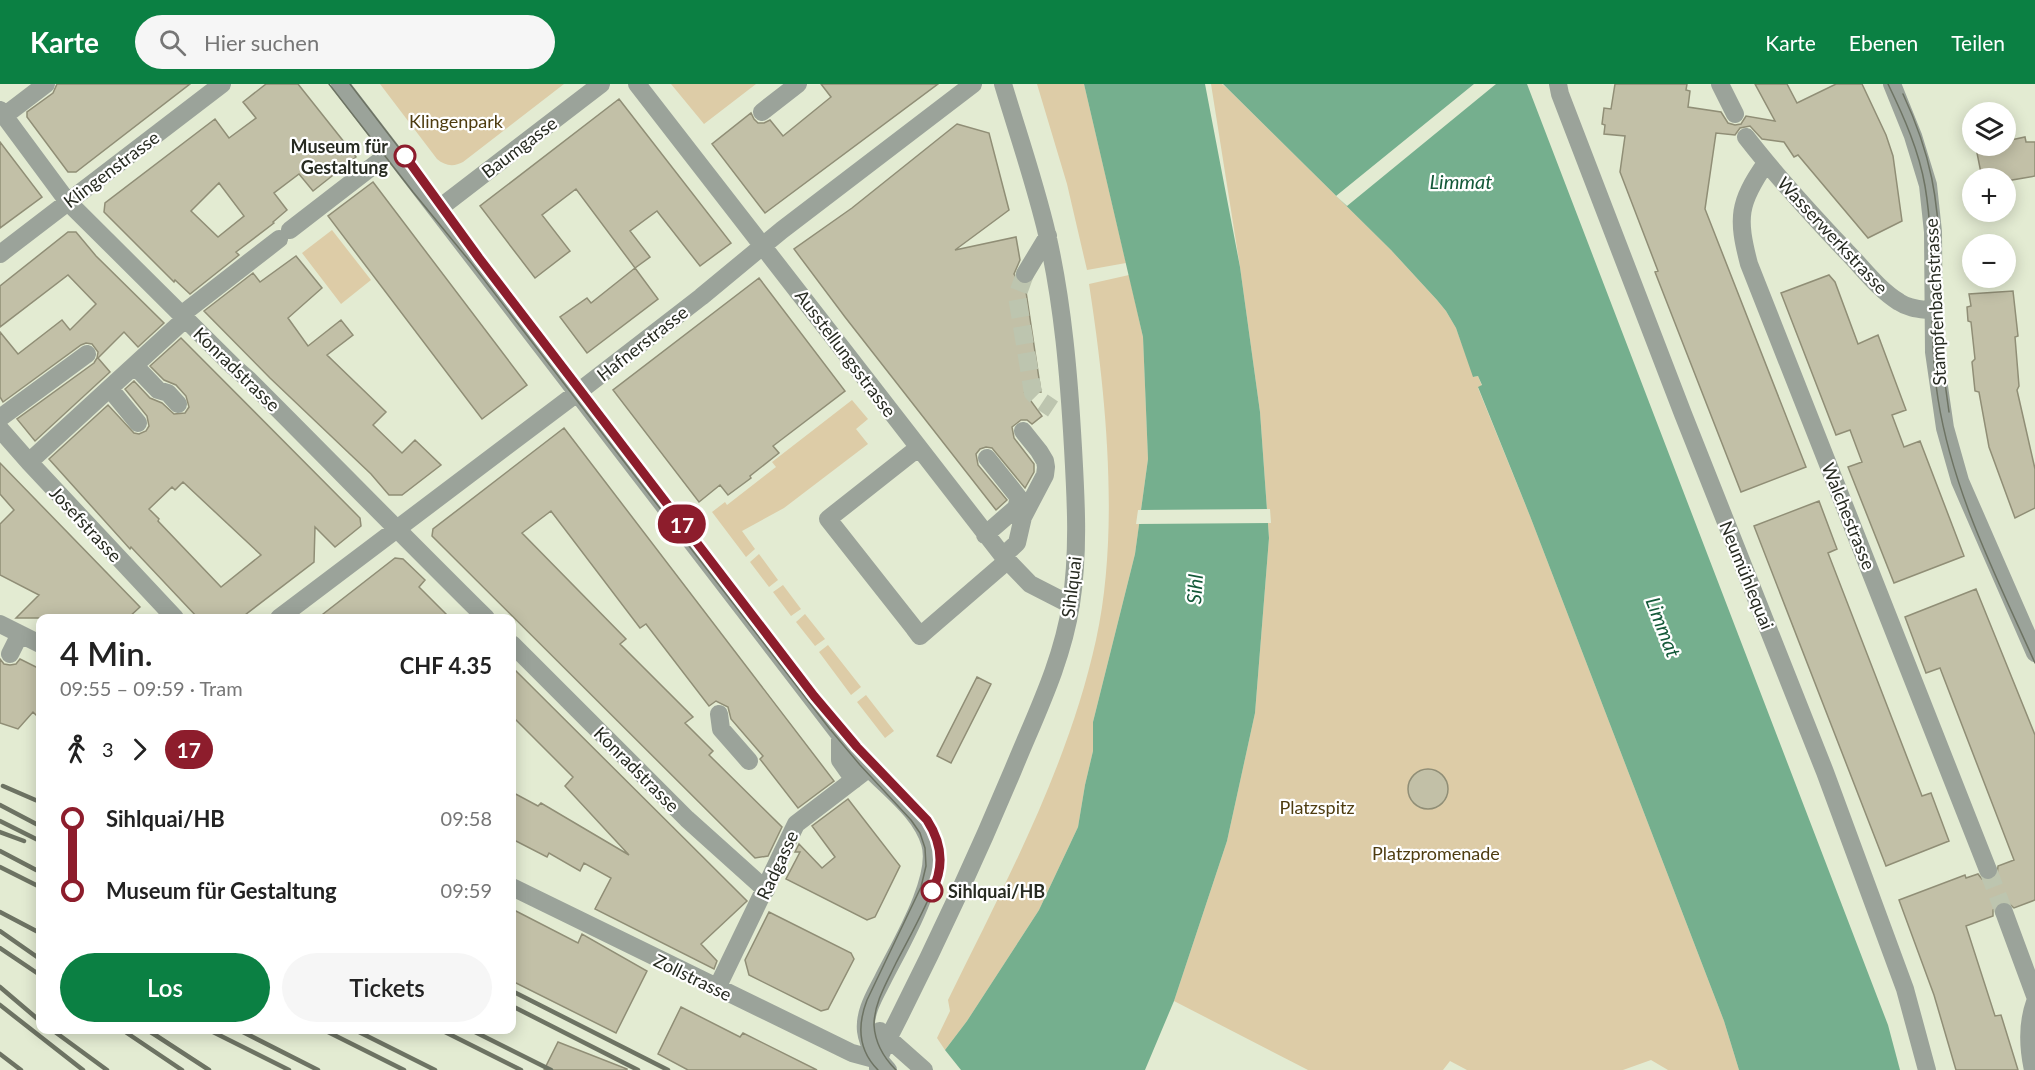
<!DOCTYPE html>
<html lang="de">
<head>
<meta charset="utf-8">
<style>
	body { margin:0; font-family:Lato,sans-serif; background:#f6f6f6; color:#222; height:100vh; display:flex; flex-direction:column; font-size:22px; white-space:nowrap }
	* { box-sizing:border-box; margin:0 }
	p { font-size:20px; color:#767676 }
	.icon { flex:none; width:33px; height:33px; fill:none; stroke:currentColor; stroke-width:2; stroke-linecap:round; stroke-linejoin:round }
	.map { position:relative; flex:1; overflow:hidden }
	.panel { position:absolute; left:36px; top:530px; width:480px; height:420px; display:flex; flex-direction:column; background:#fff; border-radius:12px; box-shadow:0 3px 15px #0003 }
	.panel>* { flex:none }
	.badge { padding:0 12px; border-radius:20px; font-size:21px; line-height:39px }
	.fabs { position:absolute; left:1962px; top:18px; display:grid; gap:12px }
	.fabs a { display:grid; place-items:center; width:54px; height:54px; border-radius:50%; background:#fff; box-shadow:0 3px 15px #0003; font-size:30px }
	.map>.badge { position:absolute; translate:-50% -50%; box-shadow:0 0 0 3px #fff }
	.legs { display:flex; align-items:center; gap:9px; height:66px; padding:0 24px; font-size:20px }
	.legs p { margin-inline-start:auto }
	.overview { display:flex; align-items:center; justify-content:space-between; height:102px; padding:0 24px }
	h1 { font-size:33px; font-weight:600; line-height:45px }
	.cta { display:flex; gap:12px; margin-top:auto; padding:12px 24px }
	.cta a { flex:1; height:69px; border-radius:36px; background:#0b8043; color:#fff; font-size:24px; font-weight:600; line-height:69px; text-align:center }
	.cta a+a { background:#f6f6f6; color:#222 }
	ul { padding:0 24px; list-style:none }
	li { display:flex; align-items:center; gap:21px; height:72px; font-size:22px }
	li i { display:grid; place-items:center; width:9px; height:100%; margin:0 8px; background:currentColor }
	li i::after { content:''; width:15px; height:15px; margin:-8px; border:4px solid; border-radius:50%; background:#fff }
	li p { margin-inline-start:auto }
	li:first-child i { background:linear-gradient(#0000 50%,currentColor 0) }
	li:last-child i { background:linear-gradient(currentColor 50%,#0000 0) }
	header { display:flex; align-items:center; gap:36px; box-sizing:border-box; height:84px; padding:0 30px; background:#0b8043; color:#fff }
	header strong { font-size:28px }
	nav { display:flex; gap:33px; margin-inline-start:auto; font-size:21px }
	.search { width:420px; height:54px; background:#f6f6f6; display:flex; align-items:center; gap:15px; box-sizing:border-box; padding:0 21px; border-radius:33px; color:#767676; font-size:22px }
	.map>svg:first-child { display:block }
	.green { fill:#ddcca7 }
	.water { fill:#75af8e }
	.pier { fill:#e3ebd2 }
	.building { fill:#c2c0a7; stroke:#908e76; stroke-width:1.5; fill-rule:evenodd }
	.lines { fill:none; stroke-linecap:round; stroke-linejoin:round }
	.minor-tunnel { stroke:#bdc5af; stroke-width:18; stroke-dasharray:18 9; stroke-linecap:butt }
	.minor { stroke:#9ba39a; stroke-width:18 }
	.tram { stroke:#6d7363; stroke-width:1.5 }
	.rail { stroke:#6d7363; stroke-width:4.5 }
	.line-1-casing { stroke:#fff; stroke-width:14 }
	.line-1 { stroke:#8d1d2c; stroke-width:9 }
	.stop-1-dot { fill:#fff; stroke:#8d1d2c; stroke-width:3 }
	.labels { text-anchor:middle; dominant-baseline:central; stroke-width:4.5; stroke-linejoin:round; paint-order:stroke }
	.park-label { font-size:18px; fill:#4e3c10; stroke:#fff }
	.stop-label { font-size:18px; font-weight:bold; fill:#272b21; stroke:#fff; text-anchor:end }
	.street-label { font-size:18px; fill:#272b21; stroke:#fff }
	.water-label { font-size:20px; font-style:italic; fill:#145939; stroke:#fff }
</style>
</head>
<body>
<header>
<strong>Karte</strong>
<div class="search"><svg class="icon" aria-label="search" viewBox="0 0 24 24"><circle cx="10" cy="10" r="6"/><path d="M15 15l6 6"/></svg>Hier suchen</div>
<nav><a>Karte</a><a>Ebenen</a><a>Teilen</a></nav>
</header>
<div class="map">
<svg width="2035" height="986" viewBox="0 0 2035 986">
	<rect width="100%" height="100%" fill="#e3ebd2"/>
	<path class="green" d="M380,0H564L463,78C454,83 445,82 437,75Z
		M671,0H756L704,40Z
		M1037,0H1084L1126,179L1087,186L1067,100Z
		M1211,0H1222L1228,5L1391,166L1437,216L1446,227L1456,244L1474,293L1478,292L1482,302L1478,304L1530,432L1724,937L1739,986H1668L1651,976L1623,986H1467L1450,977L1443,986H1308L1174,917L1227,757L1255,629L1269,454L1260,328L1240,183Z
		M332,146L371,196L341,220L302,169Z
		M1129,191L1143,253L1148,375L1135,470L1093,638V667L1085,701L1078,743L1039,826L967,937L945,966L937,954L950,927L948,916C1005,800 1068,683 1096,556C1120,448 1106,309 1089,200Z
		M852,316L868,335L856,345L868,360L784,424L742,447L755,465L746,473L712,428L725,418L727,421L776,383L772,378Z
		M759,470L778,496L769,503L750,478Z
		M783,501L801,525L791,532L773,508Z
		M805,530L825,555L815,562L796,538Z
		M828,561L861,603L851,611L819,568Z
		M866,611L894,647L885,654L857,618Z"/>
	<path class="water" d="M1084,0H1205L1240,183L1260,328L1269,454L1255,629L1227,757L1174,917L1145,986H961L945,966L967,937L1039,826L1078,743L1085,701L1093,667V638L1135,470L1148,375L1143,253Z
		M1223,0H1527L1888,941L1900,986H1739L1724,937L1530,432L1478,303L1482,301L1478,292L1473,293L1456,244L1446,227L1437,216L1391,166Z"/>
	<path class="pier" d="M1474,0H1496L1347,122L1336,112Z
		M1270,425L1271,439L1136,440L1138,426Z"/>
	<path class="building" d="M57,0H190L76,88H68L27,33V28L53,9Z
		M266,0H298L356,73L313,107L299,90L274,109L287,126L273,138L274,139L236,168L239,171L190,210L175,196L174,198L104,128L105,119L215,35L229,54L256,34L243,18ZM219,99L244,132L218,153L191,127Z
		M821,0H938L765,129L712,60L751,29L754,35L758,39H764L770,36L783,52L831,13Z
		M1615,0H1687L1686,6L1690,7L1688,23L1721,28L1728,39L1735,41L1741,40L1746,32L1775,37L1755,0H1787L1797,19L1836,0H1862L1886,51L1893,72L1902,137L1868,154L1798,71L1794,73L1784,58L1762,55L1750,42L1740,44L1735,51L1716,49L1705,125L1806,383L1741,408L1655,188L1658,187L1620,88L1625,52L1604,50L1605,41L1602,40L1604,24L1611,25Z
		M619,15L731,159L700,182L657,127L630,147L650,173L635,184L576,105L542,131L570,167L535,194L480,122Z
		M957,40L989,49L1009,126L955,166L1016,153L1020,176L1014,190L1019,199L1025,201L1041,308L1025,309L1042,332L1032,340L1027,336H1021L1012,343L1014,354L1034,380V388L1025,404L992,364L986,363L980,365L976,370L978,381L1007,416L996,426L845,233L794,165L852,124Z
		M2025,53L2026,58H2035V92L2006,97V94H1982L1976,64L2006,62V57Z
		M0,58L42,113L0,144Z
		M373,98L527,301L482,335L328,132Z
		M68,148H76L96,172L164,239L138,263L124,248L98,274L110,288L35,357L17,335L94,279L97,274L98,268L92,260L86,259L81,261L3,318L0,313V248L18,270L62,236L70,246L96,220L68,191L0,243V202Z
		M296,172L322,204L288,234L308,262L341,236L353,251L327,271L386,328L373,341L402,369L415,356L441,381L402,411H389L371,390L270,294L204,227L253,189L260,198Z
		M635,184L658,215L587,269L560,233L587,214L591,219Z
		M1829,191L1835,198L1858,260L1878,251L1906,326L1892,331L1904,363L1920,357L1964,472L1894,499L1848,383L1862,378L1850,346L1836,351L1781,209Z
		M759,194L845,307L773,362L779,369L750,392L751,394L728,411L720,401L699,418L613,306Z
		M2013,207L2018,252L2015,253L2019,302L2017,306L2035,385V424L2015,434L1989,363L1979,308L1975,307L1972,278L1975,275L1971,238L1968,237L1967,223L1971,222L1969,210Z
		M181,254L360,434L361,442L335,463L315,443L314,478L241,534H198L131,463L130,465L49,375L108,321L134,349L139,350L146,347L149,342L147,332L125,305L134,297L150,314L162,319L174,330L185,329L189,323L186,312L176,301L164,296L150,282ZM183,398L261,471L221,503L158,437L159,435L149,425L172,403L175,406Z
		M564,344L834,697L798,724L760,675L763,672L731,635L728,623L716,617L709,622L646,540L640,544L551,427L522,449L626,555L620,560L693,633L685,639L713,667L709,671L782,743L768,772L755,774L432,452L433,445Z
		M0,379L140,523L128,534H16L39,511L0,491V440L14,426L0,410Z
		M1819,417L1837,465L1828,469L1922,712L1931,709L1949,757L1886,782L1754,442Z
		M395,474L403,475L425,496L419,503L450,534H318Z
		M1976,505L2035,651V816L2014,824L2006,817L2000,818L1993,826V832L1966,842L1995,932L2001,931L2018,986H1956L1934,911L1899,816L1965,791L1966,794L1978,790L1982,795L1992,797L1997,792L1998,782L2014,776L1940,584L1926,589L1905,533Z
		M0,575L4,580L10,581L16,580L20,575L40,585V635L33,628L18,645L0,639Z
		M512,583L747,817L701,860L717,877L714,885L595,825L611,794L584,779L580,787L549,769L547,773L512,755V708L538,722L541,719L629,771L565,702L573,693L512,632Z
		M977,593L991,600L951,679L937,672Z
		M1408 705a20 20 0 1 1 40 0a20 20 0 1 1-40 0Z
		M848,715L900,782L875,833L867,836L786,795L800,768H795L799,760L822,784L835,773L812,742Z
		M512,825L578,859L582,850L647,887L616,949L512,897Z
		M769,828L851,869L854,875L828,925L821,927L749,891L745,876Z
		M681,923L740,953L743,949L817,986H688L658,970Z
		M558,958L627,985V986H544Z"/>
	<g class="lines">
		<path class="minor-tunnel" d="M1025,190L1017,212L1033,309L1041,317L1053,325
			M1988,786L2004,828"/>
		<path class="minor" d="M340,0L840,651C849,662 859,674 870,685C891,707 921,729 930,759C941,794 899,863 883,895C875,911 864,928 866,947C868,963 878,975 888,986
			M637,0L1003,472L1030,500L1071,521
			M1558,0L1560,10L1683,330L1825,688L1905,905L1927,986
			M1720,0L1735,30
			M1892,0L1913,52L1928,101L1933,148L1934,268L1945,344L1960,397L2035,569
			M0,26L68,118L234,283L249,296C328,375 406,455 486,534
			M762,28L798,0
			M4,32L46,0
			M1746,53C1777,93 1811,130 1846,167C1863,184 1878,205 1899,218C1909,225 1921,225 1934,227
			M1766,79C1738,119 1737,134 1749,180L1988,786
			M437,126L601,0
			M290,146L391,68
			M0,170L222,0
			M1025,190L1048,152
			M181,231L279,155
			M135,282L158,306L168,309L178,320
			M110,305L138,339
			M0,334L87,270
			M0,345L29,378L175,534
			M918,364L828,435L914,544L920,552L1007,477
			M29,378L185,235
			M985,451L1016,424L1019,414L987,374
			M1003,472L1017,459L1023,433L1045,391L1046,383L1045,377L1039,367L1023,347
			M279,534L577,309L701,213L782,146L973,0
			M0,540L40,560
			M512,560L687,735L766,806
			M10,570L20,550
			M719,630L721,645L749,677
			M840,651V676L854,696
			M512,803L852,969L878,976
			M2004,828L2035,912
			M717,904L796,740L869,684
			M880,947L924,986
			M878,984V976L888,955C933,867 975,777 1013,686C1035,632 1062,579 1071,520C1079,468 1076,416 1073,364C1069,293 1063,220 1047,150C1035,99 1018,50 1003,0
			M2033,986C2028,963 2027,940 2035,918"/>
		<path class="tram" d="M329,0L413,108L472,180L829,644L860,681L911,736L920,749L925,764L926,782L921,803L867,916C857,942 858,966 878,986
			M350,0L426,99L486,183
			M1888,0C1904,33 1919,67 1925,102C1937,173 1927,245 1938,315C1953,409 1997,494 2035,579
			M1903,10C1931,70 1939,116 1940,182
			M1941,230L1944,292L1949,328
			M833,635L857,663L927,736C939,754 944,773 937,795C926,824 910,852 896,879C887,898 874,919 874,941C875,958 884,974 896,986"/>
		<path class="rail" d="M3,702L40,718
			M0,721L40,742
			M0,737L40,757
			M0,748L24,757
			M0,767L40,788
			M0,783L40,803
			M0,828L40,849
			M0,847L40,875
			M0,864L40,891
			M0,903L40,937
			M512,907L668,986
			M0,921L83,986
			M512,922L638,986
			M51,945L107,986
			M121,945L182,986
			M146,945L209,986
			M207,945L289,986
			M237,945L318,986
			M322,945L404,986
			M353,945L435,986
			M439,945L521,986
			M469,945L551,986
			M0,970L21,986"/>
	</g>
	<g class="lines">
		<g class="line-1-casing">
			<path id="line-1" d="M405,72L479,174L814,612L857,663L927,736C942,759 945,782 932,807"/>
		</g>
		<use href="#line-1" class="line-1"/>
	</g>
	<g class="stop-1-dot">
		<circle cx="405" cy="72" r="10"/>
		<circle cx="932" cy="807" r="10"/>
	</g>
	<g class="labels">
		<g class="park-label">
			<text x="456" y="37">Klingenpark</text>
			<text x="1317" y="723">Platzspitz</text>
			<text x="1436" y="769">Platzpromenade</text>
		</g>
		<g class="stop-label">
			<text x="388" y="62">Museum für<tspan x="388" dy="21">Gestaltung</tspan></text>
			<text x="948" y="807" text-anchor="start">Sihlquai/HB</text>
		</g>
		<g class="street-label">
			<text transform="translate(519 63) rotate(-37)">Baumgasse</text>
			<text transform="translate(111 85) rotate(-37)">Klingenstrasse</text>
			<text transform="translate(1833 151) rotate(47)">Wasserwerkstrasse</text>
			<text transform="translate(1935 218) rotate(-93)">Stampfenbachstrasse</text>
			<text transform="translate(642 259) rotate(-38)">Hafnerstrasse</text>
			<text transform="translate(846 269) rotate(53)">Ausstellungsstrasse</text>
			<text transform="translate(237 285) rotate(44)">Konradstrasse</text>
			<text transform="translate(1849 432) rotate(68)">Walchestrasse</text>
			<text transform="translate(86 440) rotate(47)">Josefstrasse</text>
			<text transform="translate(1747 491) rotate(68)">Neumühlequai</text>
			<text transform="translate(1071 503) rotate(-83)">Sihlquai</text>
			<text transform="translate(637 685) rotate(45)">Konradstrasse</text>
			<text transform="translate(777 781) rotate(-65)">Radgasse</text>
			<text transform="translate(693 893) rotate(26)">Zollstrasse</text>
		</g>
		<g class="water-label">
			<text x="1461" y="97">Limmat</text>
			<text transform="translate(1194 505) rotate(-86)">Sihl</text>
			<text transform="translate(1664 543) rotate(69)">Limmat</text>
		</g>
	</g>
</svg>
<div class="fabs">
<a><svg class="icon" aria-label="layers" viewBox="0 0 24 24"><path d="M12 4l9 5-9 5-9-5zM3 14l9 5 9-5"/></svg></a>
<a>+</a>
<a>−</a>
</div>
<b class="badge" style="left:682px;top:440px;background:#8d1d2c;color:#fff">17</b>
<section class="panel">
<div class="overview"><div><h1>4 Min.</h1><p>09:55 – 09:59 · Tram</p></div><b>CHF 4.35</b></div>
<div class="legs"><svg class="icon" aria-label="walk" viewBox="0 0 24 24"><circle cx="13" cy="4" r="2"/><path d="M13 8l-2 6 4 7M11 14l-3 7M7 12l3-4h3l4 4"/></svg>3<svg class="icon" aria-label="forward" viewBox="0 0 24 24"><path d="M9 5l7 7-7 7"/></svg><b class="badge" style="background:#8d1d2c;color:#fff">17</b></div>
<ul>
<li><i style="color:#8d1d2c"></i><b>Sihlquai/HB</b><p>09:58</p></li>
<li><i style="color:#8d1d2c"></i><b>Museum für Gestaltung</b><p>09:59</p></li>
</ul>
<div class="cta"><a>Los</a><a>Tickets</a></div>
</section>
</div>
</body>
</html>
